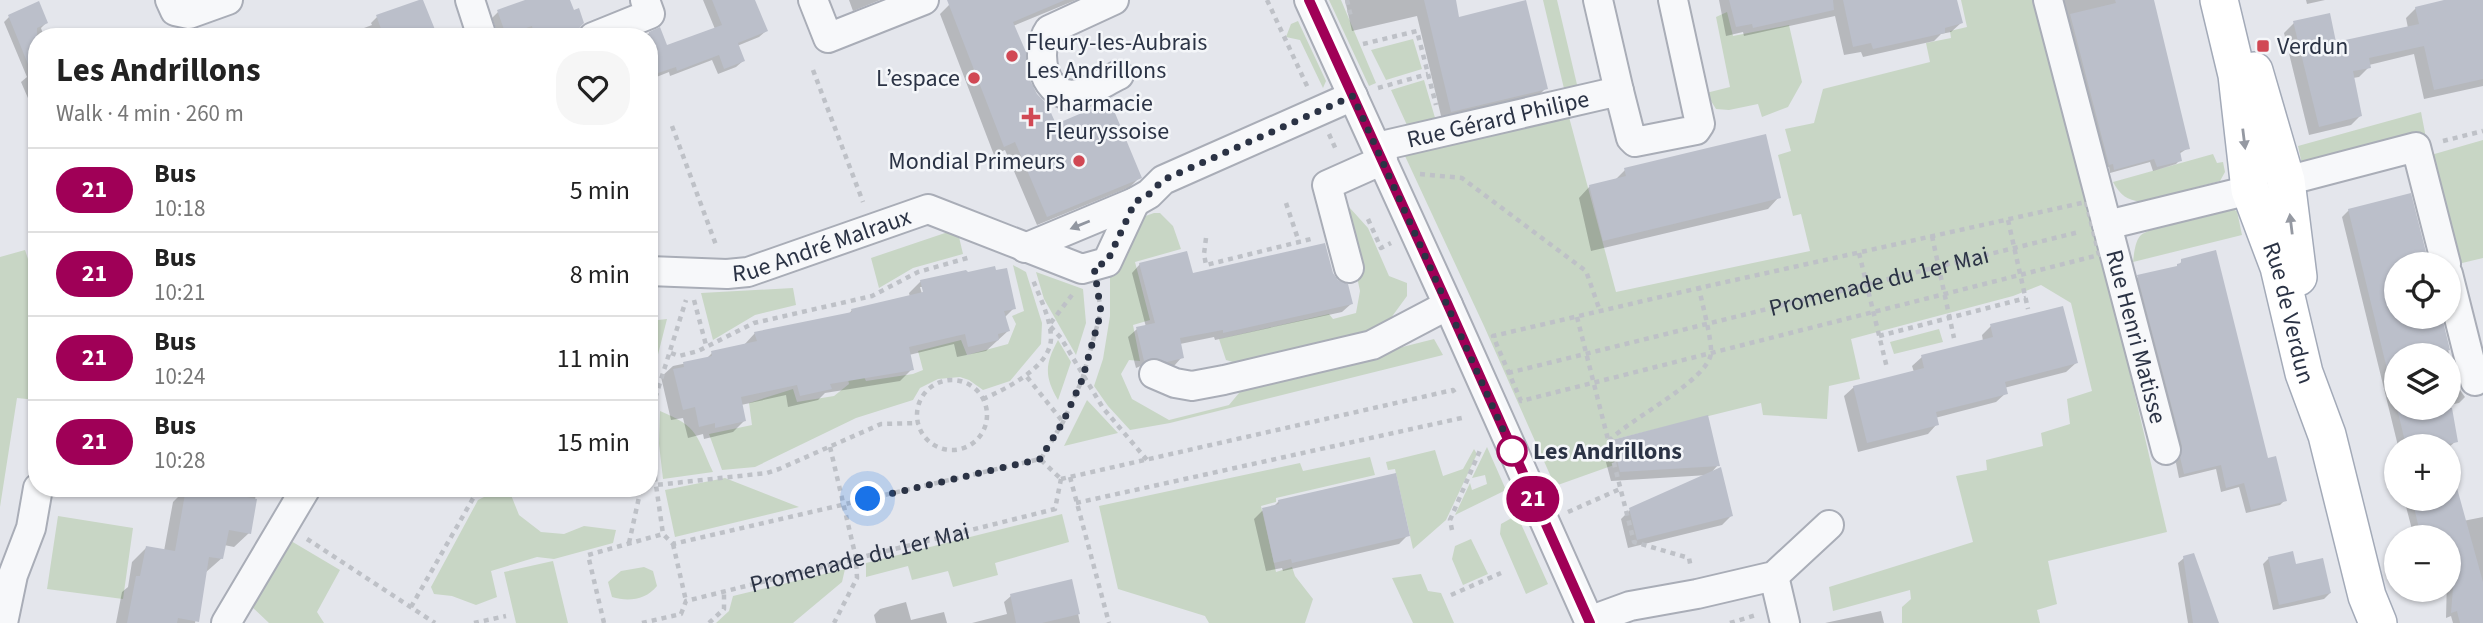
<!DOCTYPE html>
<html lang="en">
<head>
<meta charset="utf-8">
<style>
	body { margin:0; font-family:"Source Sans 3",sans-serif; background:#f6f6f6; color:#222; height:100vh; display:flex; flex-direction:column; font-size:26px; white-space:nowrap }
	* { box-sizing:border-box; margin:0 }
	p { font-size:23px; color:#767676 }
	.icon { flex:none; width:38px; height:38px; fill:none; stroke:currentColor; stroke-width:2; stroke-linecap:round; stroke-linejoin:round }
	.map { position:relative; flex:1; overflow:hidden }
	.panel { position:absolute; left:28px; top:28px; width:630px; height:469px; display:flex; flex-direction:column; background:#fff; border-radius:28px; box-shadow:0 2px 5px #0004 }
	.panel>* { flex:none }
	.badge { padding:0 14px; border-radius:23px; font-size:24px; line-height:46px }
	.buttons { position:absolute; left:2384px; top:252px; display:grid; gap:14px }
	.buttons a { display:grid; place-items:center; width:77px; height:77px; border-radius:50%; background:#fff; box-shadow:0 2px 5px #0004; font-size:35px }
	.you { position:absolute; width:35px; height:35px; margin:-18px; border:5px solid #fff; border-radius:50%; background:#1a73e8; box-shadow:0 0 0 10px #1a73e833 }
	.map>.badge { position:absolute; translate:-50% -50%; box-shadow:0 0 0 4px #fff }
	.round { display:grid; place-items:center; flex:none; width:74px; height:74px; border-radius:28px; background:#f6f6f6 }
	.headline { display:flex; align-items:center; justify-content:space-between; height:119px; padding:0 28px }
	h1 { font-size:33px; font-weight:700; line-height:52px }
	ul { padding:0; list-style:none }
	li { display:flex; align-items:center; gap:21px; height:84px; padding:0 28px; border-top:2px solid #e0e0e0 }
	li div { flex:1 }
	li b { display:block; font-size:26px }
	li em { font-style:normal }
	li .badge { min-width:77px; font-weight:700; text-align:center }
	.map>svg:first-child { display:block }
	.green { fill:#c8d6c5 }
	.shadow { fill:#0003; fill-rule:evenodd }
	.building { fill:#bbbfca }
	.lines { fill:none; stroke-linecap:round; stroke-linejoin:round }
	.minor-casing { stroke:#a9adb7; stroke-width:32 }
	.major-casing { stroke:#a3aab8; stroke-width:40 }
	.path { stroke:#bec1c7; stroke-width:4.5; stroke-dasharray:5 5; stroke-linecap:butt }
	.minor { stroke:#f7f8fa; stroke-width:28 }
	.major { stroke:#fff; stroke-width:37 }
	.oneway { fill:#9599a2 }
	.oneway2 { fill:#9196a0 }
	.line-casing { stroke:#fff; stroke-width:16 }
	.line { stroke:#a00057; stroke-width:10 }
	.walk { stroke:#2b3345; stroke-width:7; stroke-dasharray:0 12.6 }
	.poi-dot { fill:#d14854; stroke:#f4f6f9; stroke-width:2.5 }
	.stop-dot { fill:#fff; stroke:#a00057; stroke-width:3.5 }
	.labels { text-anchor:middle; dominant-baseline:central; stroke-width:5; stroke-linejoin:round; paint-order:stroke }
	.poi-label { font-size:24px; fill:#2b3345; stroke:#f4f6f9; text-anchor:start }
	.street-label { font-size:24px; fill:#2b3345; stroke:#f4f6f9 }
	.stop-label { font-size:24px; font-weight:bold; fill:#2b3345; stroke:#f4f6f9; text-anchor:start }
</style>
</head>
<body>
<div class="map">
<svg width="2483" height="623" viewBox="0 0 2483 623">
	<rect width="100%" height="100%" fill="#e4e6ec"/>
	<path class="green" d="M1329,0H1341L1376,83L1369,86Z
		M1543,0H1557L1579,93L1566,97Z
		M1961,0H2035L2081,183L2105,267L2167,532L2048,561L2057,604L2037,610L2040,623H1902V607L1911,599L1910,590L1833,611L1829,587L1973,542L1956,476L1987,470L1986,460L2043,446L2041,433L2070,424L2067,399L2092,391L2071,303L2041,285L2013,296L1851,339L1860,379L1829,386L1827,419L1763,415L1761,403L1612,440L1614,465L1555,486L1484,326L1405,156L1569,117L1616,292L1810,251L1801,214L1793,216L1778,155L1791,151L1785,129L1814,123L1823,89L1930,62L1926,43L1951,38L1950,31L1967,27Z
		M1727,12L1733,36L1789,25L1802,82L1788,107L1762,117L1758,104L1729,110L1716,109L1706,93L1730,87L1716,17Z
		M1298,21L1326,81L1323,88L1300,40L1286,37L1291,24Z
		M1413,39L1422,69L1386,80L1371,50Z
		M1424,80L1438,128L1411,134L1391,90Z
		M2421,112L2426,138L2303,169L2298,146Z
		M2483,140V258L2458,264L2431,155Z
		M2213,154L2217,163L2223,162L2225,172L2220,181L2141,202C2127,200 2120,195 2113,182Z
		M1340,197L1368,228L1389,276L1407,283V296L1388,322L1364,339L1240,364L1226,360L1219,339L1329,314L1333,319L1356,313L1360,291Z
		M2229,208L2237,211L2242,235L2133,262C2134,254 2135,242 2140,236C2149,226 2213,213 2229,208Z
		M1154,213H1160L1173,226L1181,249L1135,262L1150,320L1133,325L1140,361L1129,360L1121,374L1132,399L1169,420L1229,405L1244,387L1434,339L1443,355L1170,423L1130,430L1108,406L1094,386L1103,359L1110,316V272L1140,218Z
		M948,232L959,237L963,254L913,268L879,288L871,258Z
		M25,250L37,286V400L17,398L0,507V257Z
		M1013,265L1026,272L1042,323L1041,344L1010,381L983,390L969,380L960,377L938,379L920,388L913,400L856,418L755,467L722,470L709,434L752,425L749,403L793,389L797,402L834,396L849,384L846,369L858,365L866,381L913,374L923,370L918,351L961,340L967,355L1008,344L1016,324L1012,316L1024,311Z
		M1036,272L1083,289L1086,323L1076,355L1044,299Z
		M793,288L796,305L755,315L713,340L701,293Z
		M667,319L649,390V321Z
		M1939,329L1943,342L1894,354L1890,342Z
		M1058,340L1071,362L1058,400C1044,376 1045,364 1058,340Z
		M1087,400L1118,433L1064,446Z
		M660,411C699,427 696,435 713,472L663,479L659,444Z
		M1487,447L1506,490L1455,515L1470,483L1472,490L1487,484L1485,475L1472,478Z
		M1474,449L1477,454L1446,520L1413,549L1395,469L1388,470L1386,462L1435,450L1443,476L1463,469Z
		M1370,457L1375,475L1276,498V502L1261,506L1276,572L1292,567L1295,576L1313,599L1305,623H1209L1205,616L1118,589L1099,506L1300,463L1303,471Z
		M725,478L799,507L675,537L665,490Z
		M511,495L519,515L541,532L564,534L584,526L616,530L613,543L554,559L537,557L491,571L497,597L476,605L452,596L434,594L431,587L478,500L486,496Z
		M1062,514L1069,542L995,563L998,575L953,587L948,571L912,580L908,566L866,577V563Z
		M1517,515L1548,584L1526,594L1500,534L1501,524Z
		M58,516L133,528L123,599L47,589Z
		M286,538L340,570L317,612L324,623H269L251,606Z
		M1471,539L1488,574L1463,585L1452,559L1455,546Z
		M553,561L568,623H516L504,572Z
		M644,567L653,571L657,586C646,600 628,602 612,597L608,582L621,571Z
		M845,569L842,582L793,623H716L729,611L733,596Z
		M1421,574L1428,591L1441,593L1454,623H1413L1392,578Z"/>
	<path class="shadow" d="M530,0H568L575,37H531L528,30L510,37H499L492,18L498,12Z
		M703,0H753L766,31L759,37L737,46L743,61L736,67L718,74L712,60L670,76L669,72L649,80V37H641L659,29L667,48L715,29Z
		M849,0H880L853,11Z
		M960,0H1076L1013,26L1028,80L1055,126L1139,178L1130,187L1037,225L1005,150L994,155L940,14L949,5Z
		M1345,0H1454L1458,19L1546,88L1536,98L1442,120L1417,16L1352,31Z
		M1719,0H1956L1961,23L1951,32L1941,34L1934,41L1863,57L1861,52L1844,55L1835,16L1744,36L1743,32L1726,36Z
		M2062,0H2152L2188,148L2179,154L2180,160L2176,164L2153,171L2150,162L2110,173L2109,167L2105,168Z
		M2306,0H2325L2307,4Z
		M2452,0H2483V86L2424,99L2414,54L2369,65V67L2359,77L2353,78L2361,115L2351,125L2309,135L2284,33L2294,23L2335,44L2408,28L2406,18L2416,8Z
		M9,17L46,23L41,28L44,37H37V102L31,105L21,82L27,77L4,22Z
		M377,17L436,37H340L372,25L371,23Z
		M1625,170L1779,197L1768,209L1591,251L1579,198L1590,186L1615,180Z
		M2409,195L2427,264H2396V317H2440L2457,386L2465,397L2459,403L2449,405L2456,441L2448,448L2398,446L2342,217L2349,210ZM2396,355H2448V408H2396Z
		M2182,261L2285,500L2280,505L2246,513L2239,487L2221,492L2216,469L2179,478L2176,463L2178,452L2133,282L2138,277L2177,267Z
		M1140,264L1191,275L1332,274L1351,304L1342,312L1215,340L1214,337L1180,344L1182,357L1174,366L1158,369L1143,365L1136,368L1128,337L1137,329L1146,327L1132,273Z
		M921,281L1014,308L1004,318L1008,331L986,351L957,357L954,344L909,355L912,369L900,381L825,393L818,400L788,407L786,395L741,405L744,421L733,432L704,439L703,434L688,438L683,418L671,420L661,377L673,366L706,359L712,353L744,345L755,333L848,315L852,310L910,297L909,293ZM920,287H924V301Z
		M1991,326L2076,363L2066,372L2004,388L2006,393L1996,402L1935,418L1937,424L1928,434L1858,452L1844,396L1854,387L1914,372L1912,366L1922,357L1983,341L1982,335Z
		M1613,441L1718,465L1710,474L1731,516L1722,525L1628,548L1621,519L1630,510L1708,475L1611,481L1603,451Z
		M2448,460L2463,521L2483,517V623H2453L2451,616L2446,618L2448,537H2414L2404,499H2448Z
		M182,488H257L249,533L234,547L224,545L222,558L205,573L195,623H116L122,592L128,587L132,562L146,548L164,551L173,502L181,494Z
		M1279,501L1408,535L1399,544L1283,571L1282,568L1266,571L1254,519L1263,510L1273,507Z
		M2184,558L2217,623H2188L2178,563Z
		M2269,558L2330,593L2324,599L2273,610L2263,564Z
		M1071,581L1080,623H972L1007,614L1004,602L1011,596Z
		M906,602L911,620L944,612L947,623H876L874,615L880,609Z
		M1881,611L1884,623H1825Z"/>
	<path class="building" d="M419,0H423L438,37H384L376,15Z
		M525,0H570L574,10L579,8L584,23L580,27L577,37H534L532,26L506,35L497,10Z
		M712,0H755L768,31L738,43L745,61L724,69L719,55L677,71L676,67L649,76V32L660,27L667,45L722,25Z
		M947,0H1065L1013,22L1026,52L1030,80L1037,94L1047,104L1056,124L1110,101L1142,178L1047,217L1015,142L1004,147Z
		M1424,0H1456L1459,17L1526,0L1548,89L1451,112Z
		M1729,0H1833L1834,10L1753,28L1752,24L1736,27Z
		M1843,0H1957L1963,23L1945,28V33L1873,49L1871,43L1853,47Z
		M2115,0H2154L2190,149L2180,151L2182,161L2157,167L2154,159L2114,170L2113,164L2109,165L2070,14L2116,3Z
		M2444,0H2483V79L2434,90L2424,46L2369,58L2371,68L2353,71L2362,116L2319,127L2293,21L2330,13L2336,42L2419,24L2415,7Z
		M39,1L48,23L37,28L36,84L8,15Z
		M1766,134L1781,198L1603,241L1589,185L1626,176L1624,168Z
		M2411,193L2429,264H2396V317H2442L2450,350L2428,355H2396V368L2387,369L2348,209Z
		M1325,243L1333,273L1338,280L1348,284L1353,304L1223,333V330L1180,338L1184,358L1167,362L1153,358L1144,361L1136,327L1155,323L1139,263L1187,251L1193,273Z
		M2216,250L2268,458L2276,456L2287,501L2251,510L2244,483L2226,488L2221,465L2184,474L2180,457L2182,446L2137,275L2177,266V264L2181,263V259Z
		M995,266L996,270L1007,268L1016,309L1004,311L1010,331L998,334L999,340L968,347L965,334L909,347L914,370L830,384L832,389L800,396L797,385L741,397L746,421L715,428V423L699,427L695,407L683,410L673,369L684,367L683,362L712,356L711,351L757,341L754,332L852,312L851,309L923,292L920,280L966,270L968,272Z
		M2063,306L2078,363L2005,382L2008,394L1936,412L1939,425L1867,443L1853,386L1924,368L1921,355L1993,337L1990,324Z
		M2397,408H2452L2458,442L2440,446H2406Z
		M1708,415L1720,466L1620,472L1612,440Z
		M1721,467L1733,516L1637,540L1629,508Z
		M1396,473L1410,536L1292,563L1291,559L1274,563L1262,508L1279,504L1278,500Z
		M186,488H237L236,495L257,499L251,534L229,530L223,559L209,557L199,622L178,618L177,623H127L136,576H140L146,546L175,551Z
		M2457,488L2483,582V623H2460L2457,611L2451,613L2454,575L2448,577V537H2421L2412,499H2448V489Z
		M2293,551L2296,564L2323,558L2331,593L2279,605L2268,557Z
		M2194,553L2219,623H2193L2183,556Z
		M1072,579L1080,614L1042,623H1016L1010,594Z"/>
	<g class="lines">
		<g class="minor-casing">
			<g id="minor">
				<path d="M170,0L175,11L189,14L228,0"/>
				<path d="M470,0L482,37"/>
				<path d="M813,0L828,38L924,0"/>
				<path d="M1114,0L1049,30C1034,52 1043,101 1078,94C1092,91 1106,81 1119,75"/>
				<path d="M1309,0L1448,305L1590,623"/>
				<path d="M1598,0L1619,91"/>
				<path id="s3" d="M2048,0L2166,450"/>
				<path d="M593,37L650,14L645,0"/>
				<path id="s4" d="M1377,147L1619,91L1631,138L1635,142L1696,130L1700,124L1673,0"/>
				<path d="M2286,181L2416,147L2446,264"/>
				<path d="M2107,225L2250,190"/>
				<path d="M1025,248L1135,202L1149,194L1163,180L1353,96"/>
				<path d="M1349,268L1327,185L1383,160"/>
				<path id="s5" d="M649,271L727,274L748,272L928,209L1082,269L1107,262L1135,202"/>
				<path d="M2448,274L2475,381"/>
				<path d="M1154,374L1175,383L1192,386L1224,380L1372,345L1448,305"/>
				<path d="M1774,576L1785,623"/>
				<path d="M1589,621L1630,606L1697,594L1774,576L1829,525"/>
				<path d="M3,623L13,575L31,528L38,488"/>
				<path d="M226,623L306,488"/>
			</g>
		</g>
		<g class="major-casing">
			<g id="major">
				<path id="s6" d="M2219,0L2237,75L2250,190L2279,267L2304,373L2327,435L2367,596L2378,623"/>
				<path d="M2254,71L2286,181L2298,277"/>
			</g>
		</g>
		<g class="path">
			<path d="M1267,0L1308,88"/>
			<path d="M1347,0L1351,17"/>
			<path d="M1363,44L1417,31L1436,105"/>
			<path d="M813,70L863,202"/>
			<path d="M1378,88L1428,74"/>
			<path d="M672,126L716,245"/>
			<path d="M1329,134L1337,152"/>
			<path d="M2443,141L2483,131"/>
			<path d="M1420,174L1462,178L1586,271L1600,311"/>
			<path d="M2086,202L2099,255L1521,401L1493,336L1699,288Z"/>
			<path d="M1286,203L1299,242"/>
			<path d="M1368,219L1381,248L1391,243"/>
			<path d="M2008,220L2028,309"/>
			<path d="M1932,236L1954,338"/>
			<path d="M1206,238L1204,254L1206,265L1315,238"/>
			<path d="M1859,253L1887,368"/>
			<path d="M1072,295L1049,325L1061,338L1103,408L1147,460"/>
			<path d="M694,300L706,345"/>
			<path d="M1577,317L1634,542L1689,558L1691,568"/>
			<path d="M1879,336L2026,298"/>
			<path d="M671,353L679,356L698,351L754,323L872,296L918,272L971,257"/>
			<path id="s1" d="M1508,373L2079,232"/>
			<path d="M1027,377L1063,422"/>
			<circle cx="952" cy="415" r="35"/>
			<path d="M983,399C1006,389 1050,367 1051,339C1051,319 1040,298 1033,280"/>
			<path d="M649,437L653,405L686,300"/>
			<path d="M1609,441C1629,419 1709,380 1711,353C1712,340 1702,303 1699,288"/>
			<path d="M830,447L856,558L857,578L834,623"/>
			<path d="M649,458L653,464L663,534"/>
			<path d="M1041,459L1063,422L1082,380L1101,312L1098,292"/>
			<path d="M1070,477L1109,623"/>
			<path d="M1061,479L1453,390L1455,393"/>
			<path d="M649,481L656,485L767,473L779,469L881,424L918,423"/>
			<path d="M479,489L562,488"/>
			<path d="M1076,503L1466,417"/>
			<path d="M1568,512L1620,489"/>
			<path d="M1452,530L1450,520L1481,448"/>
			<path d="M307,539L435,623"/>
			<path d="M629,543L641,488"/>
			<path d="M673,544L686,601"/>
			<path d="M1451,595L1501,573"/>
			<path d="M411,607L479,488"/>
			<path d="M474,623L506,616"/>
			<path d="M604,623L588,555L663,534L673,544L1040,459L1061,479"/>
			<path id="s2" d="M642,623L681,614L686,601L1055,509L1061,479"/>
			<path d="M709,623L724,609V591"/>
			<path d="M1730,623L1756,615"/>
		</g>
		<use href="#minor" class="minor"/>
		<use href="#major" class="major"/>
	</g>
	<defs><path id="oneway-solid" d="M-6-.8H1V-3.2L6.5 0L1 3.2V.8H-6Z" transform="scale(1.75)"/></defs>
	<g class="oneway">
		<use href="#oneway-solid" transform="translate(2244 139) rotate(83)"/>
		<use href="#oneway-solid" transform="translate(2291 224) rotate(-97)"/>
	</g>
	<use class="oneway2" href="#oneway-solid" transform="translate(1080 225) rotate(158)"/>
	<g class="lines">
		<g class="line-casing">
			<path id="line" d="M1309,0L1448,305L1590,623"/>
		</g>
		<use href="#line" class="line"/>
		<path class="walk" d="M868,499L1040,459L1063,422L1082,380L1101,312L1094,267L1107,262L1135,202L1149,194L1163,180L1353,96L1514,454L1512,451"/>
	</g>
	<g class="poi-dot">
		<rect x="2256" y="39" width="14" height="14" rx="3.5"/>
		<circle cx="1012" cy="56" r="7"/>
		<circle cx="974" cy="78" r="7"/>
		<path d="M1027.5 106.5h7v7h7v7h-7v7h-7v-7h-7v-7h7z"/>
		<circle cx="1079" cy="161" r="7"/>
	</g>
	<circle class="stop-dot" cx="1512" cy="451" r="14"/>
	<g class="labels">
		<g class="poi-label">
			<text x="1026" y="42">Fleury-les-Aubrais<tspan x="1026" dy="28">Les Andrillons</tspan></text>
			<text x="2277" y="46">Verdun</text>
			<text x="960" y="78" text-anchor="end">L’espace</text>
			<text x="1045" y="103">Pharmacie<tspan x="1045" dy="28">Fleuryssoise</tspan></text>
			<text x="1065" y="161" text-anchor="end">Mondial Primeurs</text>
		</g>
		<g class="street-label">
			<text stroke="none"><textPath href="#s4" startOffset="124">Rue Gérard Philipe</textPath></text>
			<text stroke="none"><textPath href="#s5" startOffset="177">Rue André Malraux</textPath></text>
			<text stroke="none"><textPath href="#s1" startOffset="382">Promenade du 1er Mai</textPath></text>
			<text stroke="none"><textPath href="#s6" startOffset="322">Rue de Verdun</textPath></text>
			<text stroke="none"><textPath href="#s3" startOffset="348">Rue Henri Matisse</textPath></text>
			<text stroke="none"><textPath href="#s2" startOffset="233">Promenade du 1er Mai</textPath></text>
		</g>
		<g class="stop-label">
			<text x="1533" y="451">Les Andrillons</text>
		</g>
	</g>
</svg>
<div class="buttons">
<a><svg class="icon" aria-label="locate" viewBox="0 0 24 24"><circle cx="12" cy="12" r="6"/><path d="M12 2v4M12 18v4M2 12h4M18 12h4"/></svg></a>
<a><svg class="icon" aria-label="layers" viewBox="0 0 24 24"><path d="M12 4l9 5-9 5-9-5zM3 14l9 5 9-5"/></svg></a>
<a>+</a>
<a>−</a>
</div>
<div class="you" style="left:868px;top:499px"></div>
<b class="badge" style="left:1533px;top:499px;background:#a00057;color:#fff">21</b>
<section class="panel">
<div class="headline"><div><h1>Les Andrillons</h1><p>Walk · 4 min · 260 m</p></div><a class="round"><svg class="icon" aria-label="heart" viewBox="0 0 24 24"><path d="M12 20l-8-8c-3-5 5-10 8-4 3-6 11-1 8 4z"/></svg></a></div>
<ul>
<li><span class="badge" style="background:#a00057;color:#fff">21</span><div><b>Bus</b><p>10:18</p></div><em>5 min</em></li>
<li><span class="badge" style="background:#9f0057;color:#fff">21</span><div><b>Bus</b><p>10:21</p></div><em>8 min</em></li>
<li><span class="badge" style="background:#a00057;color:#fff">21</span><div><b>Bus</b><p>10:24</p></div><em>11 min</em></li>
<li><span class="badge" style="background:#9f0057;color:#fff">21</span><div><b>Bus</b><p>10:28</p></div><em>15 min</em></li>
</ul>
</section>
</div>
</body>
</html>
